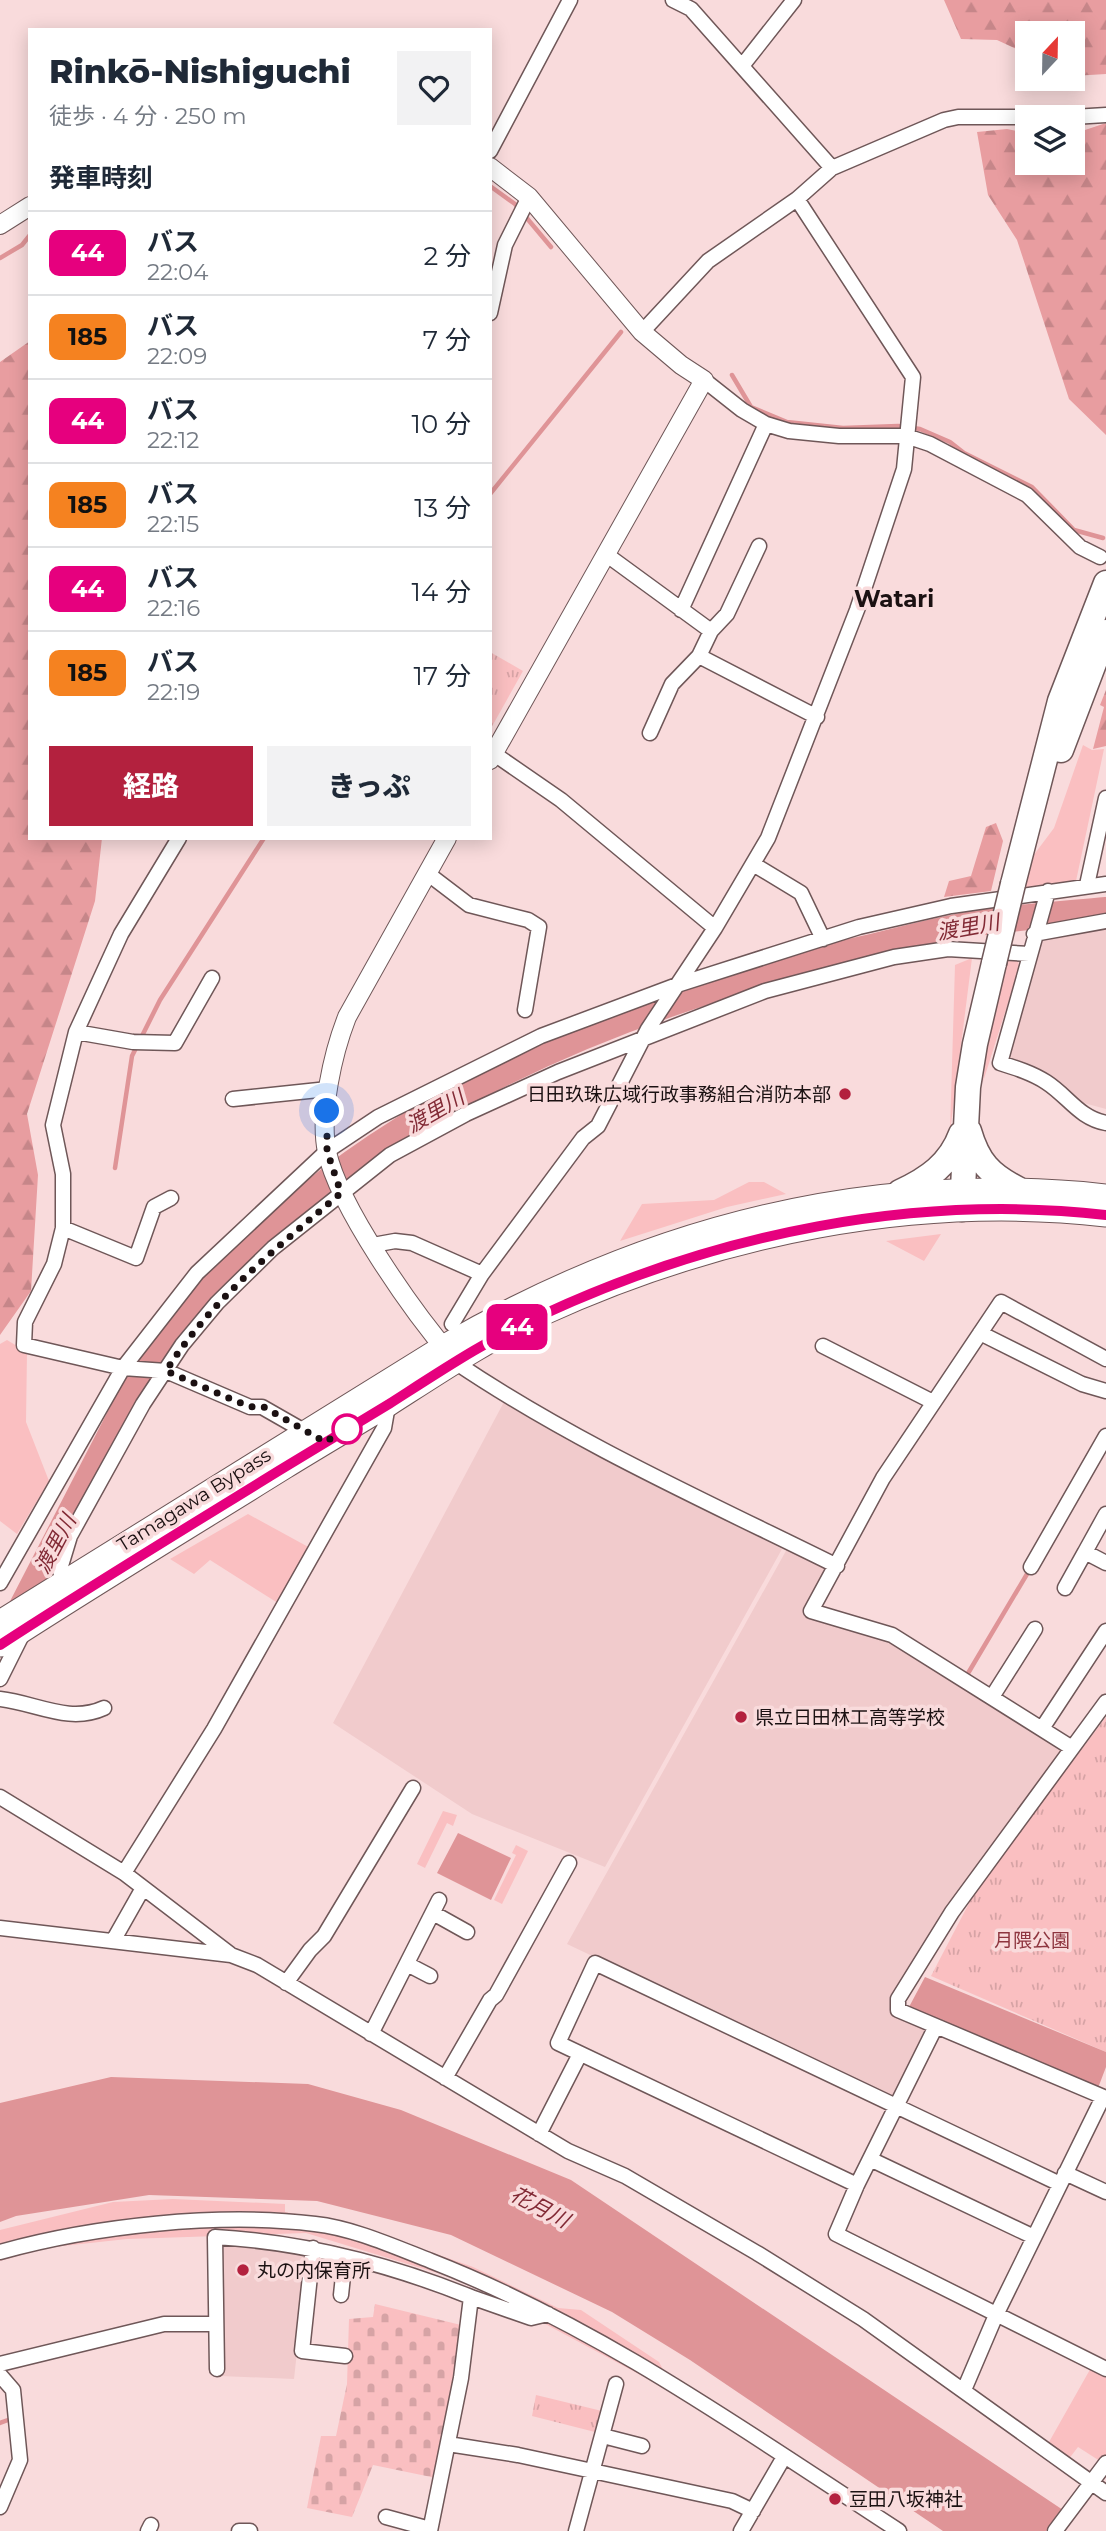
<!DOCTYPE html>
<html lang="ja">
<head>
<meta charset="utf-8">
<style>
	body { margin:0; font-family:Montserrat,"Noto Sans JP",sans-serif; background:#f2f2f3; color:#1f2937; height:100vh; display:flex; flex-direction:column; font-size:26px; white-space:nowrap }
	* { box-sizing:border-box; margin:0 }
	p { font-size:23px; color:#747a83 }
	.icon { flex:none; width:38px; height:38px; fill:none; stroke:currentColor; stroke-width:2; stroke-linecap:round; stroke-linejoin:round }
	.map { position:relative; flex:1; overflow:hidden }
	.sheet { position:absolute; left:28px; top:28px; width:464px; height:812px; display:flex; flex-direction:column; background:#fff; border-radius:0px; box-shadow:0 4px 18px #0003 }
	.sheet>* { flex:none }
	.badge { padding:0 14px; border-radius:10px; font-size:24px; line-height:46px }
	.needle { width:46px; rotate:22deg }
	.controls { position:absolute; left:1015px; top:21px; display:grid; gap:14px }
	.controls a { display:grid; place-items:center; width:70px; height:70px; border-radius:0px; background:#fff; box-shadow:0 4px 18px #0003; font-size:35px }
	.you { position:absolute; width:35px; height:35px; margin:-18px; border:5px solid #fff; border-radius:50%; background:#1a73e8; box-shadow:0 0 0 10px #1a73e833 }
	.map>.badge { position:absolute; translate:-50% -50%; box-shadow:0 0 0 4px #fff }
	h2 { padding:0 21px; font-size:26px; line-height:63px }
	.round { display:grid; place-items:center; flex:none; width:74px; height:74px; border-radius:0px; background:#f2f2f3 }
	.head { display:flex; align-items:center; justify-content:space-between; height:119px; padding:0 21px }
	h1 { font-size:33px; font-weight:800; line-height:52px }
	.action { display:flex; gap:14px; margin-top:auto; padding:14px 21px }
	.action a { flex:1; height:80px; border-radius:0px; background:#b3213e; color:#fff; font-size:28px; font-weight:800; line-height:80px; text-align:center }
	.action a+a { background:#f2f2f3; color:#1f2937 }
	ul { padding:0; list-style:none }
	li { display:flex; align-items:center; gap:21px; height:84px; padding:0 21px; border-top:2px solid #e0e1e3 }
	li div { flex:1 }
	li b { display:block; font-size:26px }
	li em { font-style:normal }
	li .badge { min-width:77px; font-weight:700; text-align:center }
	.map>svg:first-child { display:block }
	.built { fill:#f1cbcc }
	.grass { fill:#fabfc1 }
	.forest { fill:url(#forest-firs) }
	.cemetery { fill:url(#cemetery-stones) }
	.park { fill:url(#park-tufts) }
	.water { fill:#df9497 }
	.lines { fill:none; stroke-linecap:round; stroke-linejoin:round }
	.stream { stroke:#df9497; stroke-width:4.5 }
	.river { stroke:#df9497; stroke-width:26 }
	.minor-casing { stroke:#6f5758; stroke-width:17 }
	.tertiary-casing { stroke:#6f5758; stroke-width:20 }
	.trunk-casing { stroke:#6f5758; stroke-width:25 }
	.motorway-casing { stroke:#6f5758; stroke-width:27 }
	.minor { stroke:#fff; stroke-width:14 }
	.tertiary { stroke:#fff; stroke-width:18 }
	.trunk { stroke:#fff; stroke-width:23 }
	.motorway { stroke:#fff; stroke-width:24 }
	.motorway-bridge-casing { stroke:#6f5758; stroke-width:27; stroke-linecap:butt }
	.motorway-bridge { stroke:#fff; stroke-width:24 }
	.line-casing { stroke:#fff; stroke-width:16 }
	.line { stroke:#e6007e; stroke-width:10 }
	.walk { stroke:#1b1112; stroke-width:7; stroke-dasharray:0 12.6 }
	.poi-dot { fill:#b3213e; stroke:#f9dbdc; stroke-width:2.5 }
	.stop-dot { fill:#fff; stroke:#e6007e; stroke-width:3.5 }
	.labels { text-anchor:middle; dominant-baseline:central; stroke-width:7; stroke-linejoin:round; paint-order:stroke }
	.poi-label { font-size:19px; fill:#1b1112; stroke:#f9dbdc; text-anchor:start }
	.street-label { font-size:19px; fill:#1b1112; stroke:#f9dbdc }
	.park-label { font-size:19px; fill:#8e353f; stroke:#f9dbdc }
	.water-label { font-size:21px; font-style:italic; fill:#822a35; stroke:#f9dbdc }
	.quarter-label { font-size:23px; font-weight:bold; fill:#1b1112; stroke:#f9dbdc }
</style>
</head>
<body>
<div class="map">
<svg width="1106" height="2531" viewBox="0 0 1106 2531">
	<defs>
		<pattern id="forest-firs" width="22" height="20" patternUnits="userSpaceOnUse" patternTransform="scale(1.75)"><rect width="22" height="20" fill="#e89da0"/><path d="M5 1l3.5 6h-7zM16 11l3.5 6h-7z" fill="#c68689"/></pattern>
		<pattern id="cemetery-stones" width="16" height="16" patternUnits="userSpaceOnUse" patternTransform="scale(1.75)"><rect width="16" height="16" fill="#fabfc1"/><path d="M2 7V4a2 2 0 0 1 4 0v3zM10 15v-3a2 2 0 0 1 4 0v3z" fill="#d6a3a5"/></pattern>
		<pattern id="park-tufts" width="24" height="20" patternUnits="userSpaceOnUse" patternTransform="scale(1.75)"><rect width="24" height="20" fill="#fabfc1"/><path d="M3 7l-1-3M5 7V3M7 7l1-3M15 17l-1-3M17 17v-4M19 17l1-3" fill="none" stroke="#d6a3a5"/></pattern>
	</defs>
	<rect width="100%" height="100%" fill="#f9dbdc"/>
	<path class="built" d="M1106,928V1109L1080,1102L1051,1076L1008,1057L1041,938Z
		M505,1400L637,1475L782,1549L605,1867L472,1814L333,1723Z
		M787,1549L828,1567L805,1611L890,1639L1064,1747L894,2013L931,2027L896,2100L567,1944Z
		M219,2241L308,2251L294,2379L221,2376Z"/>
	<path class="grass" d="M1083,745L1092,750L1104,749L1076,881L1021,888L1027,864L1054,828Z
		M1005,956L1018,959L1019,968L983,1082L990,1020Z
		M972,958L950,1132L955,965Z
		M749,1182H764L786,1194L727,1207L620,1241L642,1204L714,1200Z
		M941,1234L924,1261L886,1241Z
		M7,1340L27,1352L26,1422L49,1481L17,1534L0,1521V1344Z
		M248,1514L312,1549L281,1605L210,1560L194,1574L170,1559Z
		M443,1811L457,1815L453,1826L447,1823L425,1868L417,1864Z
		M516,1845L528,1851L502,1904L494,1900L516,1855L512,1853Z
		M173,2199L285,2204V2212L348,2223L473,2267L558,2308L581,2310L659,2362L676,2394L467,2282L306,2233L127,2239L44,2248L0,2261V2230L113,2202Z
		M1092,2366L1106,2372V2458L1103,2463L1078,2447L1068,2460L1049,2442Z"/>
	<path class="forest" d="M944,0H1106V74L1073,76V33H1027V54L997,40L961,39Z
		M1106,123V435L1069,399L1017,240L988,195L977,132L1007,129L1027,133V163H1073V134Z
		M30,341V838H102L95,901L27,1114L38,1175L31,1291L0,1335V362Z
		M1106,690V746L1093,749L1104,707L1100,705Z
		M996,823L1003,841L991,891L944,897L949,881L971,876L986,827Z"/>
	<path class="cemetery" d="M375,2304L461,2325L456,2381L436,2478L373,2465L352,2517L307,2508L321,2436H336L347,2384L349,2319L373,2317Z"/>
	<path class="park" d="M490,652L523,671L490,730Z
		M1106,1717V2052L931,1976L978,1886Z
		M536,2395L602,2411L595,2432L532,2416Z"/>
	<path class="water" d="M458,1833L511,1858L491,1900L437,1873Z
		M925,1977L1106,2052V2067L1098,2088L909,2007Z
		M111,2077L308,2084L401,2110L571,2180L1063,2510L1046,2531H943L690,2360L612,2312L451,2235L317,2201L149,2195L16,2216L0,2222V2103Z"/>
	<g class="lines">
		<path class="stream" d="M490,186L515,204L551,247
			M0,258L22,245L30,235
			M732,375L751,407L787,422L843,428L898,426L920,429L950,442L964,453L1032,487L1074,530L1103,538
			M490,494L621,332
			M115,1168L132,1056L160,1000L264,838
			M967,1675L1030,1569
			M0,2423L8,2420"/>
		<path class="river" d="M15,1620L136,1385C295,1138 587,1012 863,949C901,940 939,929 978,923C1020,917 1063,914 1106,910"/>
		<g class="minor-casing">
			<path id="minor" d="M673,0L691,9L832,168
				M742,66L794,0
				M1073,117L1106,115
				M490,151L570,0
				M490,313L505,245L529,197
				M642,332L708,261L797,199L832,168L944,120L958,117H1039
				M704,380L742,410L766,424L789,431L839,436H906L930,444L1027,495L1080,547L1100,557
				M607,555L711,631
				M681,610L766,424
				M699,656L817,717
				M650,733L672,684L699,656L711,631L727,614L759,546
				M490,751L561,800L715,928
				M179,838L121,934L76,1032L53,1125L63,1174V1228L54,1264L25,1322L24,1345L123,1368L166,1371L250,1407H262L311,1435
				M753,864L801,893L823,939
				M427,873L469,905L528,920L539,927L525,1010
				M1087,885L1106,798
				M1048,891L1000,1063C1016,1068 1032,1073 1046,1082C1068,1096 1079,1118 1106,1123
				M1034,934L1106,921
				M76,1032L133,1042L175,1043L212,978
				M233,1099L328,1089
				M63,1228L136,1258L154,1207L171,1198
				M373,1245L395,1241L412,1243L482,1274L583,1138L598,1126L648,1029L715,928L768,838L857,610L904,469L913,377L797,199
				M452,1324L482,1274
				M980,1333L1082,1384L1106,1391
				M823,1346L933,1402
				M455,1362C575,1443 708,1502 837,1566
				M1106,1514L1085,1552L1106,1563
				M1031,1567L1106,1436
				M0,1583L123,1368L197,1273L327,1151L378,1117L541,1036L677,985L859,927L951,906L1106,884
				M63,1587L60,1569L70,1536L143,1404L182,1345L217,1303L273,1248L390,1155L466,1114L558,1072L765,991L894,957L948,949L1029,954
				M1065,1588L1085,1552
				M0,1679L23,1633
				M992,1697L1035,1629
				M0,1699C36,1703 69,1724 104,1708
				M1106,1702L952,1912L898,1999V2010L1106,2098
				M1043,1727L1106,1631
				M1072,1748L892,1635L811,1611L883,1478L1001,1302L1106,1359
				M0,1797L124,1873L230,1954
				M124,1873L214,1729L384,1428L388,1405
				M433,1913L467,1932
				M0,1928L231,1955L257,1965L568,2151L625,2176L757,2253L863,2319L1106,2493
				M113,1941L143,1888
				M407,1964L430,1976
				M286,1983L310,1950L324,1936L413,1788
				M936,2026L857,2185L836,2234L1106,2369
				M371,2034L439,1900
				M445,2078L490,2000L496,1995L569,1863
				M539,2134L580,2054
				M870,2159L1034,2237
				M1065,2173L1106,2192
				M857,2185L558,2043L595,1963L1060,2184
				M313,2248L302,2351L345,2356
				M0,2252C93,2226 219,2212 315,2224C353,2228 395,2247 431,2261C600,2327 748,2433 899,2531
				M341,2295L345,2257
				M471,2297L531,2318L548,2314
				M0,2364L164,2324H216
				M217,2369L215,2237C303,2242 389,2264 471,2297L461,2378L430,2531
				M0,2375L13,2390L20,2460L0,2507
				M964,2390L996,2315L1103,2097
				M603,2436L642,2446
				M448,2444L518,2455L732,2501L753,2511
				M386,2517L430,2529
				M148,2531L151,2525
				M239,2531H250
				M576,2531L616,2384
				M741,2531L784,2457
				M1055,2531L1106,2463"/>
		</g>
		<g class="tertiary-casing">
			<path id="tertiary" d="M490,167L529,197L642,332L681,365L704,380L490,760
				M0,225L30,206
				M447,838L347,1017C333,1053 319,1113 327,1152C339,1207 413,1312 451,1356"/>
		</g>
		<g class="trunk-casing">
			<path id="trunk" d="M0,1622L443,1347C648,1228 868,1170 1106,1196
				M0,1645C94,1584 190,1526 285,1467C319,1446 355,1425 389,1404C439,1372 488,1339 542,1314C717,1234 914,1193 1106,1215"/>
		</g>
		<g class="motorway-casing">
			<path id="motorway" d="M1061,750L1106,632
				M1013,884L1060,701L1106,583
				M969,1131C978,1162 990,1175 1018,1189
				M900,1192C928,1179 950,1164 961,1134
				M962,1209L968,1087L975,1044L994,963"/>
		</g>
		<use href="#minor" class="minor"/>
		<use href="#tertiary" class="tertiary"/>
		<use href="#trunk" class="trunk"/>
		<use href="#motorway" class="motorway"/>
		<g class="motorway-bridge-casing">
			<path id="motorway-bridge" d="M994,963L1013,884"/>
		</g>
		<use href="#motorway-bridge" class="motorway-bridge"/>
	</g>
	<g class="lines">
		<g class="line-casing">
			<path id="line" d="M0,1645C92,1585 186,1528 280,1470C316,1448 353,1426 389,1404C439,1372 488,1339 542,1315C717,1234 914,1193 1106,1215"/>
		</g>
		<use href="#line" class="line"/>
		<path class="walk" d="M327,1111V1151L341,1193C277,1248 212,1298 166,1371L250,1407L262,1406L325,1442L347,1429"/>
	</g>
	<g class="poi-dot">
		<circle cx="845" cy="1094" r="7"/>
		<circle cx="741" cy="1717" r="7"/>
		<circle cx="243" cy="2270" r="7"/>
		<circle cx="835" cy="2499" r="7"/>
	</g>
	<circle class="stop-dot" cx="347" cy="1429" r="14"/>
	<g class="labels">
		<g class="poi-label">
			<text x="831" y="1094" text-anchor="end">日田玖珠広域行政事務組合消防本部</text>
			<text x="755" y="1717">県立日田林工高等学校</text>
			<text x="257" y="2270">丸の内保育所</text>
			<text x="849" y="2499">豆田八坂神社</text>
		</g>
		<g class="street-label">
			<text transform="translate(194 1500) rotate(-32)">Tamagawa Bypass</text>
		</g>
		<g class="park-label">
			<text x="1032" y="1940">月隈公園</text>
		</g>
		<g class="water-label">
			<text transform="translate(968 927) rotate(-10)">渡里川</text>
			<text transform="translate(435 1111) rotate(-30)">渡里川</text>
			<text transform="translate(55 1544) rotate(-62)">渡里川</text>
			<text transform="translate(540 2207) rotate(28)">花月川</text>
		</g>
		<g class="quarter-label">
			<text x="894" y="599">Watari</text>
		</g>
	</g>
</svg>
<div class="controls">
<a><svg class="needle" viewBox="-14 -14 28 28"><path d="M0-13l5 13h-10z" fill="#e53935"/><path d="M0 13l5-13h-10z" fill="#747a83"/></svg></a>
<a><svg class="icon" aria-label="layers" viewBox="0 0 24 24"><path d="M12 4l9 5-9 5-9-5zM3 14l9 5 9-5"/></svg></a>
</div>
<div class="you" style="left:327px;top:1111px"></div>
<b class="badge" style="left:517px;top:1327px;background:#e6007e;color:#fff">44</b>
<section class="sheet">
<div class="head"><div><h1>Rinkō-Nishiguchi</h1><p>徒歩 · 4 分 · 250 m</p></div><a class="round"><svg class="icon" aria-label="heart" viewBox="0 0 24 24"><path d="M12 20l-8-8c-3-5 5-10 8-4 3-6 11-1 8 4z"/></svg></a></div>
<h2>発車時刻</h2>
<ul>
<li><span class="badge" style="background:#e6007e;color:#fff">44</span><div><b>バス</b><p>22:04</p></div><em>2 分</em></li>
<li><span class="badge" style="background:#f58220;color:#111">185</span><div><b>バス</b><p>22:09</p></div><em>7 分</em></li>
<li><span class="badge" style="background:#e6007e;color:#fff">44</span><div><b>バス</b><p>22:12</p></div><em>10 分</em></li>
<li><span class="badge" style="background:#f58220;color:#111">185</span><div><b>バス</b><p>22:15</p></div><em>13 分</em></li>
<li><span class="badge" style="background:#e6007e;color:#fff">44</span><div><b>バス</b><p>22:16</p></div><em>14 分</em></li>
<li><span class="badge" style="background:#f58220;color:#111">185</span><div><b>バス</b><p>22:19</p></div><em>17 分</em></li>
</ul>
<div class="action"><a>経路</a><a>きっぷ</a></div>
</section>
</div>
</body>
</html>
